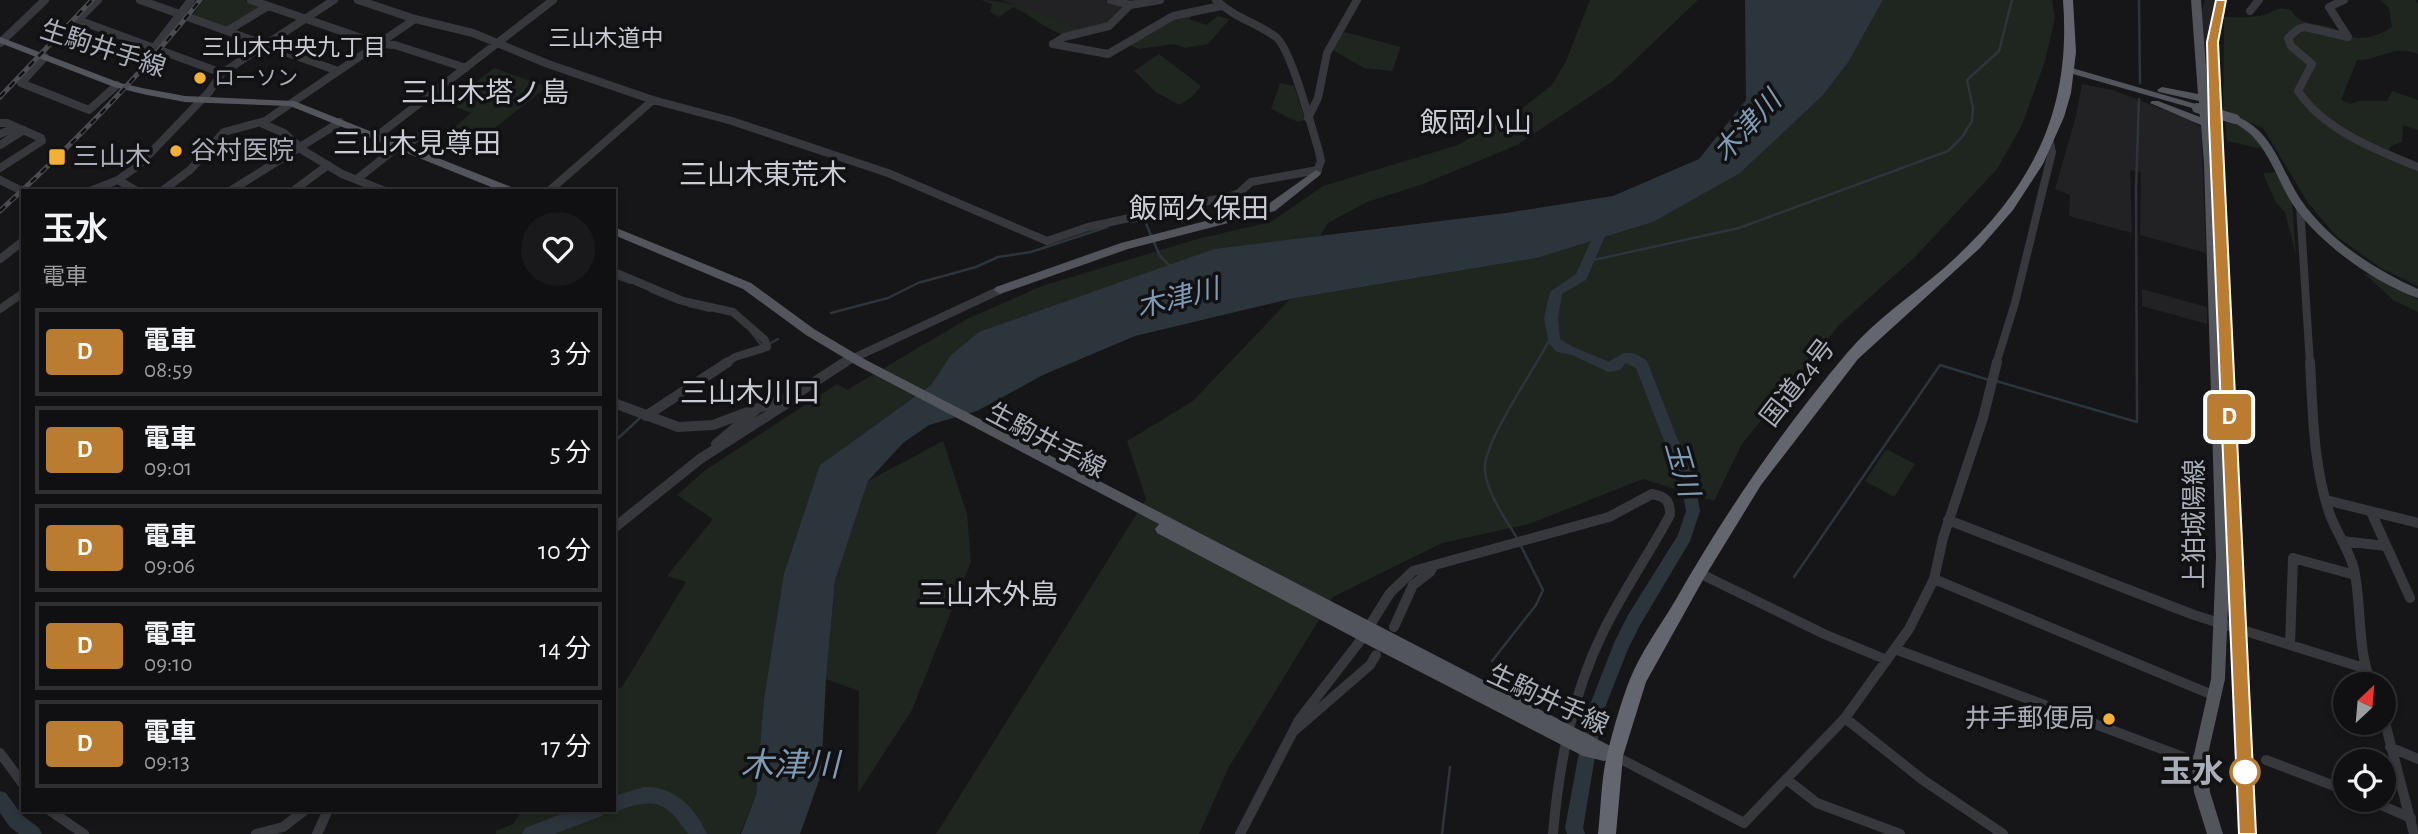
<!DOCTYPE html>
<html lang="ja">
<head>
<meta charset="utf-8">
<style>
	body { margin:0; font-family:"Alegreya Sans","Noto Sans JP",sans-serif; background:#19191b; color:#f1f3f6; height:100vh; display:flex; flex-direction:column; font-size:26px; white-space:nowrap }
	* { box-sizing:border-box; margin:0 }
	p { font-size:23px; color:#9c9d9f }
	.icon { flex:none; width:38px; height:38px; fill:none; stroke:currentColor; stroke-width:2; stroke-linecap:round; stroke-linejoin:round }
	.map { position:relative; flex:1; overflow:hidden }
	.drawer { position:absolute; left:21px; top:189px; width:595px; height:623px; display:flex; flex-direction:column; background:#101012; border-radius:0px; box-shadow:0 4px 10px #0003,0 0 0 2px #303032 }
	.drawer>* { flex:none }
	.badge { padding:0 14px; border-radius:5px; font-size:24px; line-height:46px }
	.needle { width:46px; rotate:26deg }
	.buttons { position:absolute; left:2333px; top:672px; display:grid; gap:14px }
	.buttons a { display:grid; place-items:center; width:63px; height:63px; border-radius:50%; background:#101012; box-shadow:0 4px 10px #0003,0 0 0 2px #303032; font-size:35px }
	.map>.badge { position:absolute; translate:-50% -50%; box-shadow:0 0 0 4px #fff }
	.round { display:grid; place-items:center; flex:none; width:74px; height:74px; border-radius:37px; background:#19191b }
	.headline { display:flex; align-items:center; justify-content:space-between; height:119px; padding:0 21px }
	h1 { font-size:33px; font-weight:600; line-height:52px }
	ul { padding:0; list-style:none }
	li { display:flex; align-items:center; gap:21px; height:88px; margin:0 14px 10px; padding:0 7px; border:4px solid #303032; border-radius:0px }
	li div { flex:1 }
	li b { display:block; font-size:26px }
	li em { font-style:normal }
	li .badge { min-width:77px; font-weight:700; text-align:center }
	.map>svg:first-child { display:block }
	.built { fill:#222225 }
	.green { fill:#1e261f }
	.water { fill:#2c353c }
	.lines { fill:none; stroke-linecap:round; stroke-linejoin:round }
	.stream { stroke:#2c353c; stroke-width:2.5 }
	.river { fill:#2c353c; fill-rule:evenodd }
	.minor-tunnel { stroke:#333438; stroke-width:8; stroke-dasharray:8 4.5; stroke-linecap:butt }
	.minor-far1 { stroke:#37383d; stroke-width:8 }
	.minor { stroke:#37383d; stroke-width:10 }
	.major { fill:#53555c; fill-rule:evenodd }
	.highway { fill:#63666e; fill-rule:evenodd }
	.rail-casing { stroke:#4a4c52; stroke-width:5 }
	.rail { stroke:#111113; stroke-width:2.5; stroke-dasharray:7; stroke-linecap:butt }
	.major-bridge { stroke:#53555c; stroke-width:10 }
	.line { fill:#ba7c31; stroke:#fff; stroke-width:2 }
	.poi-dot { fill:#f2b134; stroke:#111113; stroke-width:2.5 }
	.stop-dot { fill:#fff; stroke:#ba7c31; stroke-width:3.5 }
	.labels { text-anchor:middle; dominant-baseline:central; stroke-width:7; stroke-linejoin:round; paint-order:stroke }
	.far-poi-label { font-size:21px; fill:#a8adb8; stroke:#111113; text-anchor:start }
	.far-neighbourhood-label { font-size:23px; fill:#c9ccd4; stroke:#111113 }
	.street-label { font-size:26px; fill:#a8adb8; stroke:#111113 }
	.poi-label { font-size:26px; fill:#a8adb8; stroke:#111113; text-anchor:start }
	.neighbourhood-label { font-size:28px; fill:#c9ccd4; stroke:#111113 }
	.water-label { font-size:28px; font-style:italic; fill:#7f9bb3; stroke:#111113 }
	.near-stop-label { font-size:32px; font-weight:bold; fill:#a8adb8; stroke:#111113; text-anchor:end }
	.near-water-label { font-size:33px; font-style:italic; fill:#7f9bb3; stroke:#111113 }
</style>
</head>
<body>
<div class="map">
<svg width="2418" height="834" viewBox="0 0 2418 834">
	<rect width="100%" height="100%" fill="#161618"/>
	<path class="built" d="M1001,0H1105L1123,7L1112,22L1090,31L1063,24Z
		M2205,0H2217L2210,40L2212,110L2210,109L2204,66L2202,10Z
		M2082,84L2113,90L2193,121L2201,128L2206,253L2140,235L2141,172L2130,170L2132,233L2069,216L2070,195L2055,189L2076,116Z
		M2142,289L2207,307V324L2142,306Z"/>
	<path class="green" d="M204,0H244L263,6L227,28L192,16Z
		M981,0C1018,0 1054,22 1090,31C1083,32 1075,35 1068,35C1052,35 1030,14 1013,7L999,17L990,12L992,4Z
		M1590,0H1698L1613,81L1517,145L1423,184L1367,202L1328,223L1320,236L1214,249L950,356L931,385L820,465L772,656L764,699L756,795L740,834H496V831L513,824L522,810H614V690L622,687L686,582L667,576L713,519L677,495L704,471L837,384L847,390L967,319L1042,286L1197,239L1271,222L1323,186L1458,145L1520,110L1552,85L1566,61Z
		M1883,0H2052L2055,18L2045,61L2022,125L1997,169L1915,257L1840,324L1742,444L1714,501L1643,479L1529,524L1442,543L1333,597L1229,767L1199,834H936L1146,499L1127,441L1193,401L1290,299L1537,258L1653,222L1849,61Z
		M2380,0H2415L2418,3V54C2393,44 2381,60 2357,60L2341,100L2351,104L2358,101H2387L2392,91L2418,100V130L2403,125L2402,142L2391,146L2388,153L2418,163V286L2381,268L2336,236L2308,203L2263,128L2223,112L2224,17C2235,17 2247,18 2259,16C2274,14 2272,5 2291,10C2298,25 2316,23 2330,27C2341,30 2349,39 2361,38C2371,38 2384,33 2392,27L2389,8Z
		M1195,12L1189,19L1206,25L1218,16L1230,19L1208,44L1185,48L1174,44L1139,49L1129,45L1180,15Z
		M1344,32L1401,47L1392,71L1364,68L1331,49Z
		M1159,54L1201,86L1192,97L1179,105L1156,92L1134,71Z
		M494,68L547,87L469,148L443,137L471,113L448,104Z
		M1280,83L1294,86L1305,120L1298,122L1271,109Z
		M2225,120L2247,127L2263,149L2227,141Z
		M2276,172L2292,202L2296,255L2285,212L2275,201L2263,173Z
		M2365,274H2372L2418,299V312L2393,300Z
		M943,441L967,514L971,562L912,710L858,793L859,691L826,679L835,581L868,481Z
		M1886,449L1915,464L1894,497L1865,481Z"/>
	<path class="water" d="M1745,0H1883L1849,61L1823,95L1740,173L1653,222L1537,258L1290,299L1135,336L1043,375L977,411L929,425L903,443L868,481L835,581L826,679L821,775L800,834H741L756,795L764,699L784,574L820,465L931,385L950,356L979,332L1214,249L1506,213L1613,196L1699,159L1746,100Z"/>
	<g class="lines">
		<path class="stream" d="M2139,0L2140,83
			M1131,222L1144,219L1160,256L1170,266
			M1589,261L1739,228L1948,151L1962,137L1972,121L1973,108L1967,80L1999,51L2012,0
			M614,277L631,283
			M650,291L679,303
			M689,306L710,311
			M831,313L888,298L918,283L976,267L998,257L1031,252L1107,227
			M751,332L762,346
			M769,344L778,339
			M1996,381L2137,422L2136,188L2139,99
			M614,442L642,416
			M1518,540C1506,519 1488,496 1485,471C1481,444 1538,365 1552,335
			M1794,577L1940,365L1989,380
			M1492,661L1536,605L1543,590L1521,546
			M1442,834L1450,767"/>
		<path class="river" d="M1602,219L1608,223L1606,234L1586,280L1562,294L1558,318L1560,339C1570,347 1596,356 1609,362C1625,351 1630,349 1647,361L1677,438L1692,466L1700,511L1690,541L1640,625L1628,649L1602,715L1583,828L1585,834H1567L1565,828L1586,715L1614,643L1628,615L1678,535L1686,511L1678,466L1663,438L1636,368L1626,363L1620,370L1608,372L1572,355L1557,352L1549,344L1544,318L1550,292L1576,274L1594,234L1596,223Z
			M644,787C674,786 695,807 707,834H688C669,806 659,797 625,808C618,811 616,813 609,810H614V796Z
			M0,791L6,793L22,815L39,828L42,834H19L10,827L0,813Z
			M572,810H605L602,816L554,834H522L525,828Z"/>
		<path class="minor-tunnel" d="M16,188L24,191"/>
		<path class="minor-far1" d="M98,0L78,20L222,73
			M140,0L227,31
			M251,0L379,44L395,45L466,68
			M358,0L415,19L473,33L548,64L653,100L732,121L888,173L1047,241L1088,227L1231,196L1239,193L1251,182L1318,170
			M1111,0L1130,5L1160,0
			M1216,0C1233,17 1257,23 1276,37C1291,49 1311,126 1318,148L1321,161L1316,173
			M2344,0L2329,7L2348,37L2305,27L2298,29L2288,38L2291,46L2312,64L2298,91C2324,130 2376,150 2418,167
			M268,6L227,31L338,71
			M2250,11L2259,0
			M0,43L45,0
			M1053,44L1108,54L1173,16L1221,6
			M1053,44L1064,37L1109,26L1130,5
			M154,48L191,0
			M45,57L21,83L89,110L117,85
			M1308,118L1318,98L1327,53L1357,0
			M0,123H7L41,138L42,141L0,168
			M261,123L284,133L304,151L342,174L385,191
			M0,134L16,127
			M377,136L553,0
			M0,145L24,130
			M403,147L423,134L439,140
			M357,179L400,145
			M0,180L16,188
			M118,180L137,191
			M90,191L118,180L139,165L209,92L222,73L334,0
			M162,191L190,170L224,132L265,121L415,19
			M230,191L340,122
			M293,191L328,165
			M549,191L653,100
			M2300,206L2310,364
			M0,259L23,241
			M614,272L683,301L733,312L765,340L767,347L735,357L725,364
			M0,309L23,293
			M841,364L1000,290
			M1996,364L2015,303L2052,152L2049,138"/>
		<path class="minor" d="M2310,362C2313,413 2313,466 2330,515C2337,533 2349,550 2354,569C2362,605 2357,654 2372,684
			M614,403L678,427L713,425L796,394L845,362
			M646,416L728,362
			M716,444L755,411
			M2326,500L2418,523
			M2371,512L2410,598
			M1948,520L2194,615L2364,668
			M614,528L700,459L789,402
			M2342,541L2386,546
			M1699,573L1824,634L1887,660
			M1934,579L2215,696
			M1394,627L1413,585L1430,572L1433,566
			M2290,645L2293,558L2355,575
			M1895,649L2199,763
			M1845,718L1909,629L1934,579L1943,538L1983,418L1997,362
			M2384,719L2414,834
			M1294,731L1370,665L1376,655
			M2390,747L2418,759
			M0,753L23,784
			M1615,756L1744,823L1845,718L1923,780L2003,834
			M2266,760L2345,790
			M1786,779L1817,803L1900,834
			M2369,800L2411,818
			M49,810L84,834
			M256,834L283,827L305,810
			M317,834L328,810
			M1240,834L1299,720L1360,641L1390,593L1413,571L1609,517L1652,494C1666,497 1670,500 1670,515C1649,554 1623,591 1603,632C1572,695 1559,764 1553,834"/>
		<path class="major" d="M2191,0H2201L2207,82L2210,99L2208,101L2214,164L2230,557L2225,679L2206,763L2210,792L2223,834H2207L2194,792L2192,763L2211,679L2216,557L2204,164L2201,125L2150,103L2152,101H2158L2200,117L2199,110L2066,72L2064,70L2069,67L2072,68L2199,105V101L2159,92L2157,90L2162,87L2198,94Z
			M0,37L120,83L147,89L185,96L294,101L516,189L517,191H501L290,106L185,102L147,95L114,87L0,43Z
			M2235,116C2276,130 2282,177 2306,207C2335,244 2376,270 2418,289V298C2375,283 2323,246 2296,209C2280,187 2273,159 2255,139C2248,130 2238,126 2230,119Z
			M1316,170L1321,173L1320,175L1275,211L1128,249L1000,294L994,290L996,287L1121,243L1267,205Z
			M614,227L751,283L814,329L866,360L1620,751L1622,756L1620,761L1615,763L1607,760L1604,761L1583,756L1372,647L1157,533L1155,529L1159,524L858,366L806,335L743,289L614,235Z"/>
		<path class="highway" d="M2063,0H2073L2076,52L2071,93L2064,117L2043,164L2013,210L1980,248L1858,359L1761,485L1704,578L1646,682L1623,756L1616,834H1598C1601,808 1601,780 1607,755C1613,730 1621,702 1630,679C1641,652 1660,626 1675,601C1725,513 1782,430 1847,353C1875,320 1911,296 1943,269C2029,193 2072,116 2063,0Z"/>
		<g class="rail-casing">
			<path id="rail" d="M2221,0L2213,42L2214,108L2247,834
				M0,97L92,0
				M0,211C72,145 140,77 200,0"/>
		</g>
		<use href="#rail" class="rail"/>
		<path class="major-bridge" d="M2197,108L2235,119"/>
	</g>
	<path class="line" d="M2216,0H2226L2218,42L2256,834H2239L2209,123L2207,42Z"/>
	<g class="poi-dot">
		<circle cx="200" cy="78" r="7"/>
		<circle cx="176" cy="151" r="7"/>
		<rect x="48" y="148" width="18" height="18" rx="3.5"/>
		<circle cx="2109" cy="719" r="7"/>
	</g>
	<circle class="stop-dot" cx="2245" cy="772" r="14"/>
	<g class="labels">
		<g class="far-poi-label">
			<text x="214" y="78">ローソン</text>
		</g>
		<g class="far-neighbourhood-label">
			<text x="606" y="39">三山木道中</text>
			<text x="294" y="48">三山木中央九丁目</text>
		</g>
		<g class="street-label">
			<text transform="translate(103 49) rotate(18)">生駒井手線</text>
			<text transform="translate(1798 383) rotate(-52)">国道24号</text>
			<text transform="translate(1046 441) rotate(28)">生駒井手線</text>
			<text transform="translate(2195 524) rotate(-90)">上狛城陽線</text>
			<text transform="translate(1548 700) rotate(25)">生駒井手線</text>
		</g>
		<g class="poi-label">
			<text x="190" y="151">谷村医院</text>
			<text x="73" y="157">三山木</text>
			<text x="2095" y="719" text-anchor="end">井手郵便局</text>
		</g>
		<g class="neighbourhood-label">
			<text x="485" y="94">三山木塔ノ島</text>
			<text x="1476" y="124">飯岡小山</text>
			<text x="417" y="145">三山木見尊田</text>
			<text x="763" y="176">三山木東荒木</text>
			<text x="1199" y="210">飯岡久保田</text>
			<text x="750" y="394">三山木川口</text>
			<text x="988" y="596">三山木外島</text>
		</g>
		<g class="water-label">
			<text transform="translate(1748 127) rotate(-47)">木津川</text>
			<text transform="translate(1178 299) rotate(-14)">木津川</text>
			<text transform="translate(1681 469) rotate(74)">玉川</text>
		</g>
		<g class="near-stop-label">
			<text x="2224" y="772">玉水</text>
		</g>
		<g class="near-water-label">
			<text x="790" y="766">木津川</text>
		</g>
	</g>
</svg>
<div class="buttons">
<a><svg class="needle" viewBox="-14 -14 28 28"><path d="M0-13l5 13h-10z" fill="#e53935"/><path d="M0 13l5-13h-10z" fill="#9c9d9f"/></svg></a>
<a><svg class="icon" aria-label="locate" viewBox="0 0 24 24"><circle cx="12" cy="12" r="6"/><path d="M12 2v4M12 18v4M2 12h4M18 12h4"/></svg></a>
</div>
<b class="badge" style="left:2229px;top:417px;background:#ba7c31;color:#fff">D</b>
<section class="drawer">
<div class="headline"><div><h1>玉水</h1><p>電車</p></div><a class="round"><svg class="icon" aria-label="heart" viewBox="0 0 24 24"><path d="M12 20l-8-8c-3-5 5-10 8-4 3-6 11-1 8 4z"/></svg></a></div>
<ul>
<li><span class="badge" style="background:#ba7c31;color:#fff">D</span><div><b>電車</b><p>08:59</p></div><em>3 分</em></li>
<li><span class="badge" style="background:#ba7c31;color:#fff">D</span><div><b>電車</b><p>09:01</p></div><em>5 分</em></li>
<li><span class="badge" style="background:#ba7c31;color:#fff">D</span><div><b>電車</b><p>09:06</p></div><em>10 分</em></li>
<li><span class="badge" style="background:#ba7c31;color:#fff">D</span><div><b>電車</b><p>09:10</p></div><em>14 分</em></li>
<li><span class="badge" style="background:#ba7c31;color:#fff">D</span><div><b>電車</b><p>09:13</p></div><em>17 分</em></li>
</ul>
</section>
</div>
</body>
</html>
